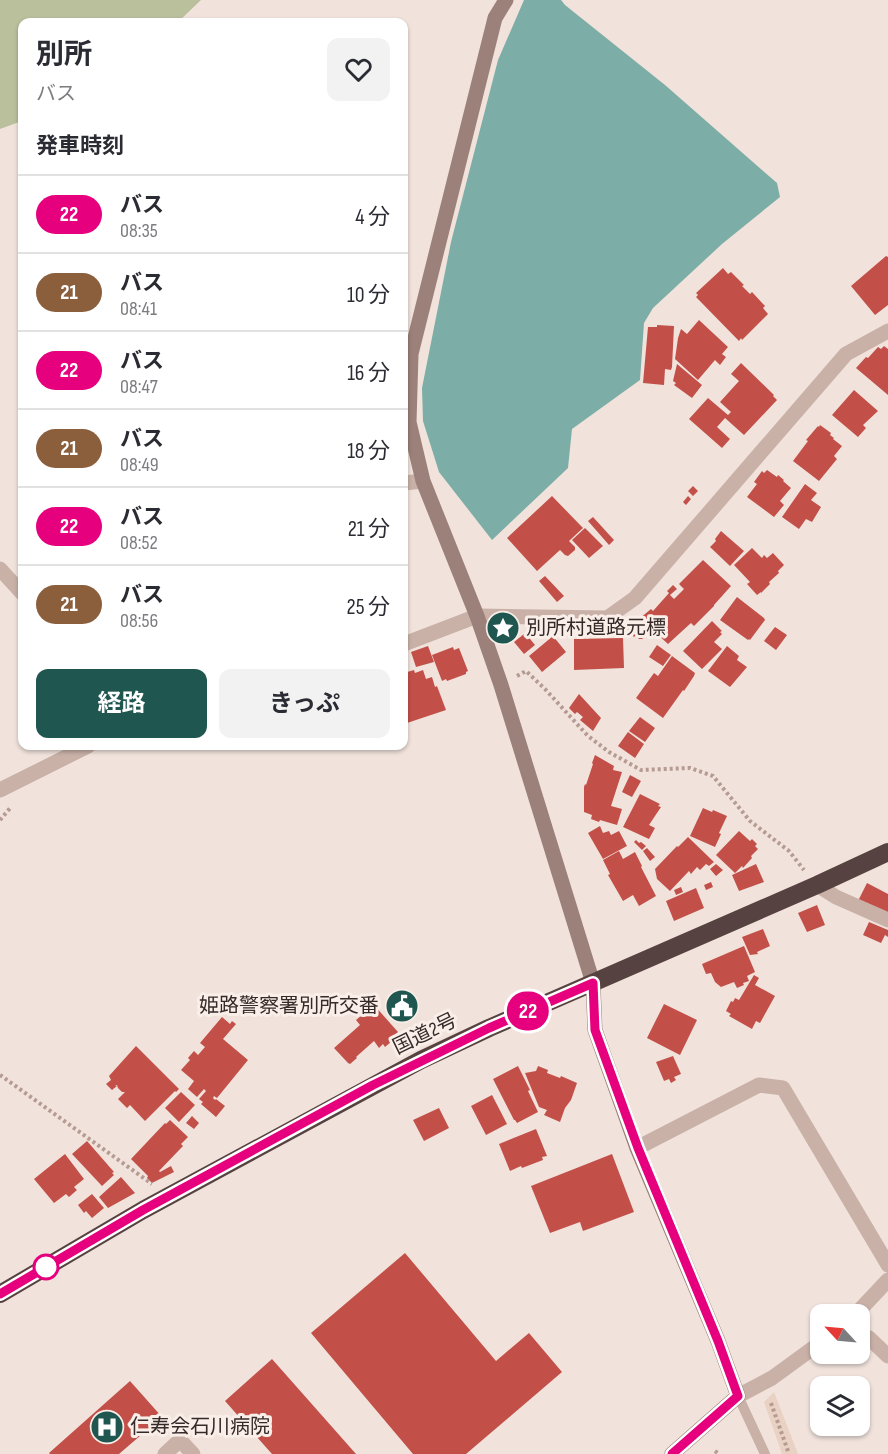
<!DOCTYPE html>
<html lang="ja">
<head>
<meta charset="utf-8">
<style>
	body { margin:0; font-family:"Sofia Sans Condensed","Noto Sans JP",sans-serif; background:#f2f2f3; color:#2b2b33; height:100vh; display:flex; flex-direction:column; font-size:22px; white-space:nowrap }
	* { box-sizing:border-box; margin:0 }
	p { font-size:20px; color:#7c7c81 }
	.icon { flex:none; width:33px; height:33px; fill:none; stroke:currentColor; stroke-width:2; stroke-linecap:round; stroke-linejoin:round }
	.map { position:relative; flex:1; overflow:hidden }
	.side { position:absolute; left:18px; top:18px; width:390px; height:732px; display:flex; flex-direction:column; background:#fff; border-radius:12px; box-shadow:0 2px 4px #0004 }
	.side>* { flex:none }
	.badge { padding:0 12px; border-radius:20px; font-size:21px; line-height:39px }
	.needle { width:39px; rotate:296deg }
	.buttons { position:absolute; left:810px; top:1304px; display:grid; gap:12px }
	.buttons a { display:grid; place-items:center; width:60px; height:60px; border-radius:12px; background:#fff; box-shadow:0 2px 4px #0004; font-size:30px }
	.map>.badge { position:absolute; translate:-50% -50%; box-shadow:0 0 0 3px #fff }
	h2 { padding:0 18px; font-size:22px; line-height:54px }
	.round { display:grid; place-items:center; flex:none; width:63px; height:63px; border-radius:12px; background:#f2f2f3 }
	.headline { display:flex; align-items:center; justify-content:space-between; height:102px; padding:0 18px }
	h1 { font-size:28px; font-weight:700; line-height:45px }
	.action { display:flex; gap:12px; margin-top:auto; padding:12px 18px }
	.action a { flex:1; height:69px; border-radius:12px; background:#1f564f; color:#fff; font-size:24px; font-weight:700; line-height:69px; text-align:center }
	.action a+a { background:#f2f2f3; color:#2b2b33 }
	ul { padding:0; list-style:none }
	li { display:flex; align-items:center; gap:18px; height:78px; padding:0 18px; border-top:2px solid #e1e1e2 }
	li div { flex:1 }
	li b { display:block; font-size:22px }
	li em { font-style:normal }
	li .badge { min-width:66px; font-weight:700; text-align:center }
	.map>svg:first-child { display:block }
	.green { fill:#bac09c }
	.plaza { fill:#e9d1c3 }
	.water { fill:#7cada6 }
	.building { fill:#c25049 }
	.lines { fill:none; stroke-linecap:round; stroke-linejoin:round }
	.path { stroke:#b59b92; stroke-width:4; stroke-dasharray:3 3; stroke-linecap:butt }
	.lane { stroke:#c9b1a8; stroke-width:10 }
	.street { stroke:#c9b1a8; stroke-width:15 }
	.secondary { stroke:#9c807a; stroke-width:15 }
	.highway { stroke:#564240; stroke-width:18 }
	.line-casing { stroke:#fff; stroke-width:14 }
	.line { stroke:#e6007e; stroke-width:9 }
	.stop-dot { fill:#fff; stroke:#e6007e; stroke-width:3 }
	.labels { text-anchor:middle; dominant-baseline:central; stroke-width:6; stroke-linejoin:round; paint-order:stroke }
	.poi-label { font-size:20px; fill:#362a28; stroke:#f9eee8; text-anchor:start }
	.street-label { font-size:20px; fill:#362a28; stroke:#f9eee8 }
</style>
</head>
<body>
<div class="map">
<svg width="888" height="1454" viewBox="0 0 888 1454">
	<rect width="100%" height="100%" fill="#f1e3dc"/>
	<path class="green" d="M0,0H201L178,22H22V121L0,129Z"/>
	<path class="plaza" d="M774,1392L798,1454H782L764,1402Z"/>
	<path class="water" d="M524,0H561L565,5L665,85L777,183L780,197L722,244L653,308L644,323L640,380L572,429L568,468L492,540L439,472L423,421L422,388L451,242L498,60Z"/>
	<path class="building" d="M886,256L888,257V305L875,315L851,286Z
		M723,268L728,274L731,272L744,285L742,286L750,294L752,292L765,306L763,308L768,314L742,340L741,338L739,341L696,297L698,295L696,293Z
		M699,320L728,347L722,354L726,357L720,365L715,360L698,380L675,359L678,338L681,329L687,334Z
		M657,325L674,326L672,367L671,370L665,369L664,385L643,383L648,327H657Z
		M884,346L888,349V395L856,368L866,357L868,358L878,347L881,349Z
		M741,363L774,395L773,396L777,400L744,435L725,418L717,427L730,439L722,448L689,419L708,398L728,415L731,412L720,402L739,381L731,374Z
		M677,364L702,385L692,398L674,385L676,383L673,381Z
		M854,390L878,411L863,425L866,428L858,437L832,415Z
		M820,425L831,433L830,435L834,438L833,439L842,446L834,456L837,459L819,481L793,461L808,441L806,440L818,426L819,427Z
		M767,470L777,477L778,475L784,480L783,481L791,488L780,501L784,505L774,517L747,497L757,484L754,482L762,471L764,473Z
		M805,484L817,493L811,500L821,507L812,522L806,519L799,529L782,517Z
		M693,486L698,491L693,496L688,491Z
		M552,496L583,528L569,541L575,547V550L568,556L565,555L560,550L537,571L507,538Z
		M688,496L691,499L686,505L683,502Z
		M593,517L614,540L609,545L588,521Z
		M585,528L603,546L589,558L572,540Z
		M721,531L744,551L730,566L710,547L716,541L715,539Z
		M752,548L762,558L764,555L767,558L773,553L784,565L778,571L779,573L769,582L770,584L761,593V592L757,595L747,584L750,582L734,565Z
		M703,560L731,586L714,605V606L694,626L691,623L668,644L656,633L648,634L642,639H639L636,635L634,637L627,629L651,609L653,611L669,593L667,591L673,585L677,589L670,595L674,599L684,589L679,584Z
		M545,576L564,596L557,602L539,581Z
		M737,597L764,618L765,620L750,640L749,639L748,640L720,620Z
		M712,621L722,631L720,632L722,634L714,642L722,649L702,669L683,651Z
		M775,627L787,635L776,650L764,641Z
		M524,634H526L535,645L524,654L514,642Z
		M553,636L566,652L542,672L529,656Z
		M623,638L624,668L574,670V639Z
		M657,645L671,655L663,666L649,657Z
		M428,646L434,662L416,667L411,652Z
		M727,646L739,656L737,660L747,667L730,687L708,671Z
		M453,647L454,650L459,648L468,671L466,672V674L447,681L446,679L442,681L432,655Z
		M672,656L695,673L694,676L684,691L683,690L663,718L636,698L654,673L658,676Z
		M414,670L415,673L423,670L426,679L432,677L435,687L437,686L446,710L404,724V673Z
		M579,694L601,718L593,731L580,720L583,717L577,712L575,714L569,708Z
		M640,717L655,728L645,742L629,731Z
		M628,732L644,744L635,758L618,746Z
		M595,755L614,766L613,770L622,772L611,806L622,809L617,825L600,820L599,822L591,819L592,815L584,812V787L585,784L586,785L593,764L592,763Z
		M630,775L641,781L632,797L622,792Z
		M640,794L660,804L658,806L661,807L649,825L655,828L649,839L623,827Z
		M703,808L712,812L713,810L727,816L719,833L721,834L715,847L690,836Z
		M600,826L603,833L609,831L611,835L619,831L627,846L603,859L588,833Z
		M739,831L750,841L752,839L757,844L755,846L758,849L751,856L752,858L743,868L742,866L735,873L716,855Z
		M688,837L714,862L709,866L706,864L700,870L697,867L691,874L689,871L670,891L657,879L655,869L677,846L678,847Z
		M636,840L639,843L641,842L646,846L642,850L634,842Z
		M647,848L655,857L650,861L643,851Z
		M619,851L623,859L635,852L642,866L641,867L656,896L639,906L633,895L623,901L608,875L610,874L603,860Z
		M716,864L723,870L716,876L710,869Z
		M756,864L764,882L739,891L732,875Z
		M711,882L713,887L706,890L704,885Z
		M867,883L888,894V913L858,901Z
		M681,887L683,892L676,895L674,890Z
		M696,888L704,908L674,921L666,901Z
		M817,905L825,925L807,932L798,913Z
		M869,922L888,930V937L885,935L881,943L863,935Z
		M763,929L770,946L757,952L758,954L750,955L742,937Z
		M744,946L755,972L747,976L749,981L743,983L744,985L737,988L734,982L721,987L715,982L711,973L706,974L702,964Z
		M754,975L759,978L755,985L775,996L760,1023L756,1021L752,1029L729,1016L731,1014L726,1011L731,1001L733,1002L735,998L739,1000Z
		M664,1004L697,1020L680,1055L647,1038Z
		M374,1005L398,1032L396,1034L398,1036L385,1047L383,1044L379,1048L374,1041L356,1057L357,1058L350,1064L348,1063L334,1048L360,1025L356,1020Z
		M222,1017L230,1024L232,1021L236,1024L223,1039L248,1060L217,1098L214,1096L213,1098L215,1100L216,1099L225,1106L216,1117L201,1104L203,1102L199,1099L206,1091L204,1089L197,1097L188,1089L194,1081L181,1070L190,1060L188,1058L194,1051L198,1055L205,1047L200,1043Z
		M136,1046L179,1089L176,1092L175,1091L145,1121L130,1105L127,1108L118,1099L125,1092H122L118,1088L117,1085H115L117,1086L112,1090L106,1084L111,1080L109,1076Z
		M673,1056L681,1074L674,1077L676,1080L671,1083L669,1079L664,1081L656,1062Z
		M518,1066L530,1090L528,1091L538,1112L517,1123L515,1120H514L493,1079Z
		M538,1066L548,1070L547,1073L560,1078L561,1076L577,1083L571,1100L565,1108L560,1122L544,1115L547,1110L539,1107L525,1073L536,1071Z
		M181,1092L195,1105L179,1122L165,1108Z
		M492,1095L507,1124L486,1135L471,1106Z
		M439,1108L449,1128L424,1141L413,1120Z
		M192,1116L199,1123L194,1129L186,1123Z
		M170,1120L188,1137L181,1144L183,1146L159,1171L160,1172L171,1166L174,1172L152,1183L147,1178L148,1176L131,1159L165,1123L166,1124Z
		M536,1129L547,1156L542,1157L543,1160L522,1168L521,1166L510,1171L499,1144Z
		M87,1141L114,1172L112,1173L114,1175L102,1186L72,1154Z
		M65,1154L84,1179L74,1187L77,1190L69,1197L66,1194L54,1203L34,1179Z
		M612,1154L634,1212L583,1231L580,1222L550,1233L531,1186Z
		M121,1177L135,1193L108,1208L99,1197Z
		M92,1194L104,1208L92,1218L86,1211L84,1213L78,1205Z
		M405,1253L496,1361L529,1333L562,1372L466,1454H413L311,1333Z
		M272,1359L356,1454H272L225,1401Z
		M130,1381L162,1417L119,1454H50L49,1453Z"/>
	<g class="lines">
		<path class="path" d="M517,676L526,671L545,689L588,736L609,752L641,770L690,768L713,776L750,821L789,851L804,870
			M0,820L11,807
			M0,1075L152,1184
			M771,1403L789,1454
			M715,1451L719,1454"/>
		<path class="lane" d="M738,1396L765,1454"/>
		<path class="street" d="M404,483L423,481
			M0,569L22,593
			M404,644L477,616L607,618L635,598L846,354L888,331
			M0,790L88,746
			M817,885L836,897L888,920
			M637,1148L759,1085L783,1088L888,1265
			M856,1314L888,1280
			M860,1333L869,1338L888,1356
			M738,1396L772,1378L820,1343
			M165,1454L180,1440L193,1454"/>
		<path class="secondary" d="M506,0L495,18L411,354L409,422L423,481L477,616L501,685L593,983L595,1030L637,1148L718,1341L738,1396L672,1454"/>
		<path class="highway" d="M0,1294L143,1210L421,1060L489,1028L817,885L888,852"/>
	</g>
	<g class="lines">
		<g class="line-casing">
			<path id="line" d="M0,1294L143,1210L373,1085L489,1028L593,983L595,1030L638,1148L718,1341L738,1396L672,1454"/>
		</g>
		<use href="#line" class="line"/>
	</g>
	<defs>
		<g id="sight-disc" transform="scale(1.725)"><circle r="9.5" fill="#1f564f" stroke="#f9eee8"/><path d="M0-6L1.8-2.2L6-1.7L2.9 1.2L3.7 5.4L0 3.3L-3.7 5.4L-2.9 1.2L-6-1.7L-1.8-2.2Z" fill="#fff"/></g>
		<g id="civic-disc" transform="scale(1.725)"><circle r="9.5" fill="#1f564f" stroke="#f9eee8"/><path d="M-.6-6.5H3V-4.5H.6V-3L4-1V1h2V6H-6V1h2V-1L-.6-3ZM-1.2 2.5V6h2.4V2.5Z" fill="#fff"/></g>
		<g id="hospital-disc" transform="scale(1.725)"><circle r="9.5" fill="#1f564f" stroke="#f9eee8"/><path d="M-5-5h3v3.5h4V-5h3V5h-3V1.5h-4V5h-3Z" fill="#fff"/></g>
	</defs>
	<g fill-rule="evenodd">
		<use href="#sight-disc" x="503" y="628"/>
		<use href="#civic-disc" x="402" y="1006"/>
		<use href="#hospital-disc" x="107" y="1427"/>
	</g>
	<circle class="stop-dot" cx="46" cy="1267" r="12"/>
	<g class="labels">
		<g class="poi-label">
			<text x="526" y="628">別所村道路元標</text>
			<text x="379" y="1006" text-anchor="end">姫路警察署別所交番</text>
			<text x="130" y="1427">仁寿会石川病院</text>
		</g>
		<g class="street-label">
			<text transform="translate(425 1034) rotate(-26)">国道2号</text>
		</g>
	</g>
</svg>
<div class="buttons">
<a><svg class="needle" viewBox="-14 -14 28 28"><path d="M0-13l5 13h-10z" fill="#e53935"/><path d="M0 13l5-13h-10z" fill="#7c7c81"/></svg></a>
<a><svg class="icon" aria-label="layers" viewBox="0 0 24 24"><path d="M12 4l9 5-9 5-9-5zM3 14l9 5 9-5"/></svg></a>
</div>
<b class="badge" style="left:528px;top:1011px;background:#e6007e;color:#fff">22</b>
<section class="side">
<div class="headline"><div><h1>別所</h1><p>バス</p></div><a class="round"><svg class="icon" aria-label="heart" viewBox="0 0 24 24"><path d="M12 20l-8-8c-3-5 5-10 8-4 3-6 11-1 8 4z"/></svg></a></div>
<h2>発車時刻</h2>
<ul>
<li><span class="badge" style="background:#e6007e;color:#fff">22</span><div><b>バス</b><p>08:35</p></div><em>4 分</em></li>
<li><span class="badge" style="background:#8b5e3c;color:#fff">21</span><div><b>バス</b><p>08:41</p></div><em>10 分</em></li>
<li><span class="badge" style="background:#e6007e;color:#fff">22</span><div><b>バス</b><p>08:47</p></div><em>16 分</em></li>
<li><span class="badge" style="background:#8b5e3c;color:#fff">21</span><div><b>バス</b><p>08:49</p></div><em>18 分</em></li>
<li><span class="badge" style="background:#e6007e;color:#fff">22</span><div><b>バス</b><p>08:52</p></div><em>21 分</em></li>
<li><span class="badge" style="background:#8b5e3c;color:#fff">21</span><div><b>バス</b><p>08:56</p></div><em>25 分</em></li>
</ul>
<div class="action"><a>経路</a><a>きっぷ</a></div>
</section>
</div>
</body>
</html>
